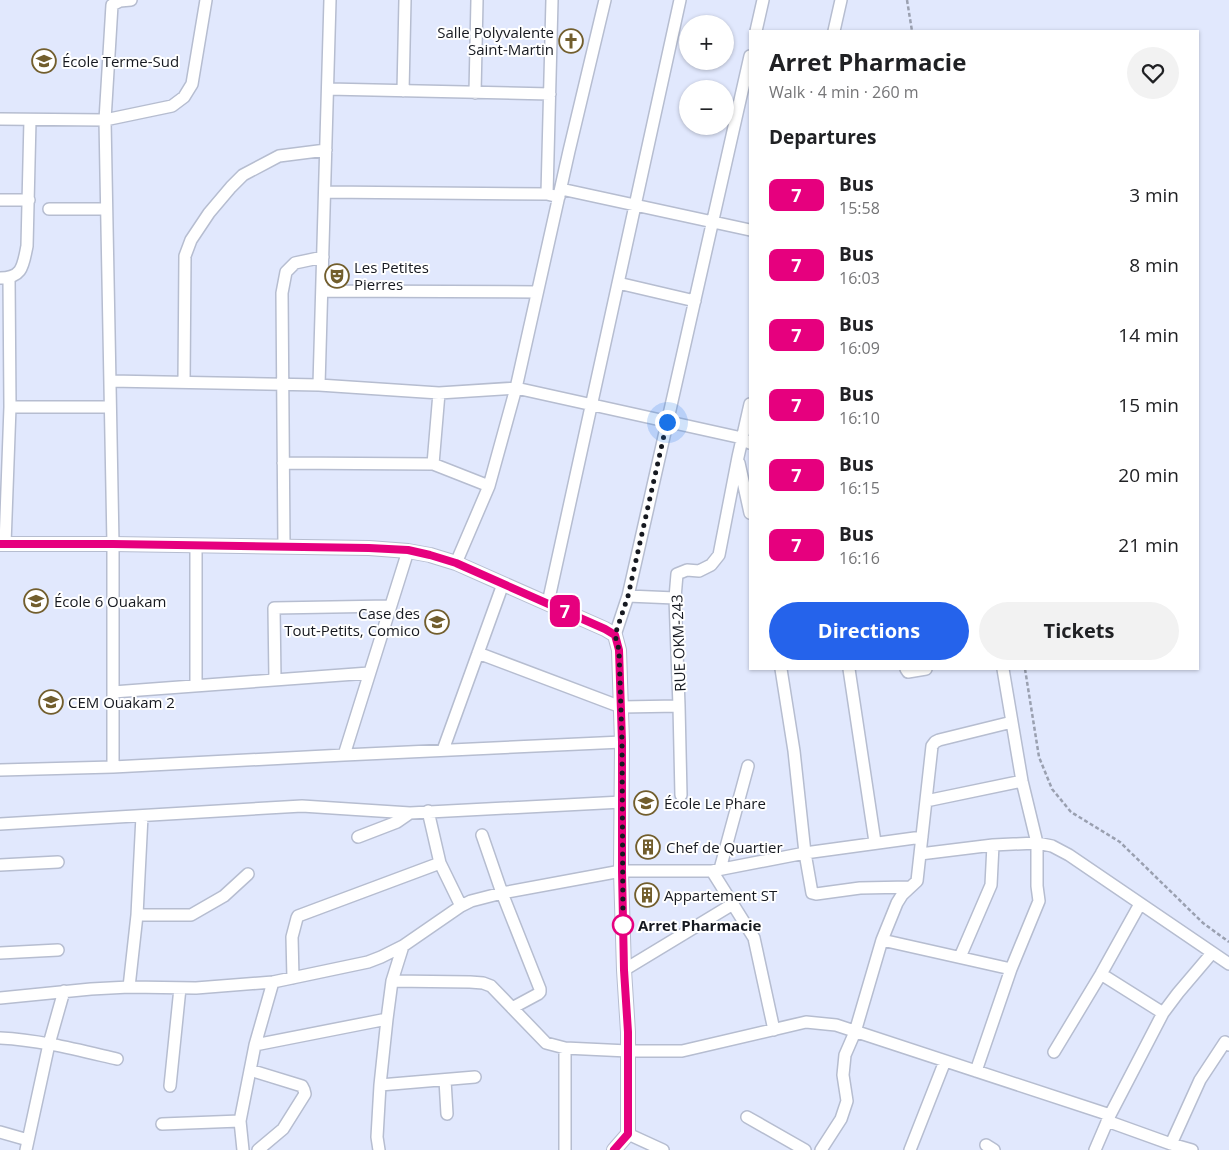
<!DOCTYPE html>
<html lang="en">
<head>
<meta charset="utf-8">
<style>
	body { margin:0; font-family:"Open Sans",sans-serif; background:#f2f2f2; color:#202124; height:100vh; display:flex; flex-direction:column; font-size:19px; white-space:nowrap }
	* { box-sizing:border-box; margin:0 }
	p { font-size:16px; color:#757577 }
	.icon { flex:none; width:28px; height:28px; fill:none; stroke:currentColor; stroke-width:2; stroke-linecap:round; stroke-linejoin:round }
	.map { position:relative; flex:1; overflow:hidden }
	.panel { position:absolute; left:749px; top:30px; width:450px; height:640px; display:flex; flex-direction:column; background:#fff; border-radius:0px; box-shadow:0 1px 4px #0004 }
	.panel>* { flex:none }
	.badge { padding:0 10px; border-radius:8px; font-size:18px; line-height:32px }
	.controls { position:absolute; left:679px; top:15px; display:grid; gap:10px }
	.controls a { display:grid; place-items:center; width:55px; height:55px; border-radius:50%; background:#fff; box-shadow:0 1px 4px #0004; font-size:25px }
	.you { position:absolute; width:25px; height:25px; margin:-12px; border:4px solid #fff; border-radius:50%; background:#1a73e8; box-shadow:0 0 0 8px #1a73e833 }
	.map>.badge { position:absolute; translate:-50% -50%; box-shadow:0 0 0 2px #fff }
	h2 { padding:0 20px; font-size:19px; line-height:45px }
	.round { display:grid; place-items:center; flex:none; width:52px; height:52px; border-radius:26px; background:#f2f2f2 }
	.overview { display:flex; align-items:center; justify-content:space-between; height:85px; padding:0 20px }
	h1 { font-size:24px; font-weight:700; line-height:38px }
	.cta { display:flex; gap:10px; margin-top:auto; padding:10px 20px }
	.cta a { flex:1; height:58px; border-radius:30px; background:#2563eb; color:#fff; font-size:20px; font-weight:700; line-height:58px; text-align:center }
	.cta a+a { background:#f2f2f2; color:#202124 }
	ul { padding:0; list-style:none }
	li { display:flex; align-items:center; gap:15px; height:70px; padding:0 20px }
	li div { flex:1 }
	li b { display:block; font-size:19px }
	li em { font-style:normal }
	li .badge { min-width:55px; font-weight:700; text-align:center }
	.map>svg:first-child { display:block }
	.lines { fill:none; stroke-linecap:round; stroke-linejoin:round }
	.minor-casing { stroke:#b6bdd0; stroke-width:14 }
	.tertiary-casing { stroke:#b6bdd0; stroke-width:16 }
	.path { stroke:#9aa0b0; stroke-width:2.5; stroke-dasharray:4 2.5; stroke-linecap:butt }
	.minor { stroke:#fff; stroke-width:11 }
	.tertiary { stroke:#fff; stroke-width:14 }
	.line-casing { stroke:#fff; stroke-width:11 }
	.line { stroke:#e6007e; stroke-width:8 }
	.walk { stroke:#161920; stroke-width:5; stroke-dasharray:0 9 }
	.stop-dot { fill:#fff; stroke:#e6007e; stroke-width:2.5 }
	.labels { text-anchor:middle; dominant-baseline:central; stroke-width:4; stroke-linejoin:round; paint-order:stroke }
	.poi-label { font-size:15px; fill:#161920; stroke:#fff; text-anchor:start }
	.street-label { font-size:15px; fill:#161920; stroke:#fff }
	.stop-label { font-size:15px; font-weight:bold; fill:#161920; stroke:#fff; text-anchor:start }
</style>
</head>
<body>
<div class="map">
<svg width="1229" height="1150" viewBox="0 0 1229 1150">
	<rect width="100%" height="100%" fill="#e1e8fd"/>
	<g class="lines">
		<g class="minor-casing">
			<path id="minor" d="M756,31L763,0
				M834,31L841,0
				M328,89L550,94
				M403,91L405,0
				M475,93L477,0
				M0,119L105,120L172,106L184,97L192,84L206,0
				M561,189L750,230
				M325,192L547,194L559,197
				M547,194L552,0
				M0,200H29
				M49,209H106
				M0,278C23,278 23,265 27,246L30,120
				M618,283L695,301
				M322,291L537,292
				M110,381L319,385L439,393L516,388L742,438L750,443
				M184,382L185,256L191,240L209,213L231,187L243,175L279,156L326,150
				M319,385L330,0
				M10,407H110
				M283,463L433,464L489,486
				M739,463L750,513
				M433,464L439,393
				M5,544L10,407L9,278
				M196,545V686
				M284,547L282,293L286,272L295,263L323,257
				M456,563L489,486L516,388L569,151L605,0
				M628,596L675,598
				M548,603L680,0
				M615,635L628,596L750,56
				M478,653L621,707L679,706
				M781,669L794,751L805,853L812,893L816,894L860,888L910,887
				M849,669L875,842
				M906,669L908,672L926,669
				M275,680L274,608L390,606
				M113,692L369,673
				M443,750L503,584
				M344,755L408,551
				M113,767V544L105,120L112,5L120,1L131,0
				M0,770L113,767L344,755L622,742
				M681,795L679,706L675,598L677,574L687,570L699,571L711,565L719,555L738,457L750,404
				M926,801L1022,781
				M428,811L440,863L461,906
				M0,824L302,806L410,813L622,802
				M482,835L502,893L540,989V992L538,994L512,1008
				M358,837L397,822L410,813
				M920,854L993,845L1037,843L1052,846L1069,855L1229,964
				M0,865L58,862
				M720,869L748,766
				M712,871L754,938L774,1030
				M137,915H191L224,896L248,874
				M882,940L1011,969
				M0,953L58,950
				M960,957L991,885L993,845
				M624,970L733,904
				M1101,974L1163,1013
				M293,978L292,937L297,918L298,916L440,863
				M392,981L470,982L483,983L491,986L546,1043L565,1048L628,1051H682L806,1022L836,1025L1110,1115
				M129,987L137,915L142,816
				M0,998L91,989L129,987L196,988L273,982L368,962L381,957L403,946L461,906L471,901L502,893L621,871H712L805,853L922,837
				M0,1038C40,1040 78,1050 117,1059
				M255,1045L387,1019
				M565,1048V1150
				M1054,1052L1101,974L1140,904
				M250,1070L302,1086L304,1090L305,1094L283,1129L258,1150
				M976,1071L1011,969L1039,901L1037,886V843L1022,781L1003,669
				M445,1080L447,1114
				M380,1085L475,1077
				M170,1086L180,988
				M747,1117L805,1150
				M1107,1121L1171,1144L1192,1150
				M162,1124L240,1121
				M0,1132L28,1140
				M628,1134L663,1150
				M1171,1144L1200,1080L1225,1042L1229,1045
				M986,1145L994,1150
				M26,1150L49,1044L64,991
				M243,1150L240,1121L255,1045L273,982
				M379,1150L377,1137L380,1085L387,1019L392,981L403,946
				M821,1150L841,1119L847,1101L843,1075L845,1055L855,1032L882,940L897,903L902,895L917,881L932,746L935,742L939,740L1012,722
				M910,1150L945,1061
				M1095,1150L1110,1115L1163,1013L1178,993L1212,953"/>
		</g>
		<g class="tertiary-casing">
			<path id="tertiary" d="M0,544H113L369,548L408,551L430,555L456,563L605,629L615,635L619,650L622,742L621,871L624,970L628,1032V1134L614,1150"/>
		</g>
		<path class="path" d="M907,0L912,31
			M1025,669L1039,757L1052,789L1071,812L1120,842L1203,923L1229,942"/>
		<use href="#minor" class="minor"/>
		<use href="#tertiary" class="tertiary"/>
	</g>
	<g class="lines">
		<g class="line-casing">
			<path id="line" d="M0,544H113L369,548L408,550L430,555L456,563L605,629L615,635L619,650L622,742V871L624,970L628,1032V1134L614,1150"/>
		</g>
		<use href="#line" class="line"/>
		<path class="walk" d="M623,925V930L622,742L619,650L615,635L628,596L667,422"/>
	</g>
	<defs>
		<g id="church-ring" transform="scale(1.25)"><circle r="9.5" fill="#fff" stroke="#725e2d" stroke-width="1.5"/><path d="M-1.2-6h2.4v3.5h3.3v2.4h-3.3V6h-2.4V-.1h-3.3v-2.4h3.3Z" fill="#725e2d"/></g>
		<g id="school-ring" transform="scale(1.25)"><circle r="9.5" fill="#fff" stroke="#725e2d" stroke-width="1.5"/><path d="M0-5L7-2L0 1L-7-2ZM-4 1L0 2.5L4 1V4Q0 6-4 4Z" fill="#725e2d"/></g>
		<g id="theatre-ring" transform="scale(1.25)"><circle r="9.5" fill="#fff" stroke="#725e2d" stroke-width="1.5"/><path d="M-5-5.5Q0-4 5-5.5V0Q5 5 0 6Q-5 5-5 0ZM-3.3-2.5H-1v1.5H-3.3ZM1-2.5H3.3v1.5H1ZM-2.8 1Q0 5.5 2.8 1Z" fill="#725e2d"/></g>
		<g id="building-ring" transform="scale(1.25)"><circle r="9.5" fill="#fff" stroke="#725e2d" stroke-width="1.5"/><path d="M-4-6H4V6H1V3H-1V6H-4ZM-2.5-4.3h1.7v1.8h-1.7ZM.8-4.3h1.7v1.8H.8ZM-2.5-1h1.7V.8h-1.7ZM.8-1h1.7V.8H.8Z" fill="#725e2d"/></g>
	</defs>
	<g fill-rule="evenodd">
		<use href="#church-ring" x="571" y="41"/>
		<use href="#school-ring" x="44" y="61"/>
		<use href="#theatre-ring" x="337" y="276"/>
		<use href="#school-ring" x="36" y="601"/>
		<use href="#school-ring" x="437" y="622"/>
		<use href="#school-ring" x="51" y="702"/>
		<use href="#school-ring" x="646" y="803"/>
		<use href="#building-ring" x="648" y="847"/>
		<use href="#building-ring" x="647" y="895"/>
	</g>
	<circle class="stop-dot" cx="623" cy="925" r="10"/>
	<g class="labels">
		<g class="poi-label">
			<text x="554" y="32" text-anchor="end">Salle Polyvalente<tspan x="554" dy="17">Saint-Martin</tspan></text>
			<text x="62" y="61">École Terme-Sud</text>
			<text x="354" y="267">Les Petites<tspan x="354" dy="17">Pierres</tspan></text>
			<text x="54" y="601">École 6 Ouakam</text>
			<text x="420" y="613" text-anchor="end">Case des<tspan x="420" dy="17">Tout-Petits, Comico</tspan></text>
			<text x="68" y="702">CEM Ouakam 2</text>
			<text x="664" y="803">École Le Phare</text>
			<text x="666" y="847">Chef de Quartier</text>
			<text x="664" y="895">Appartement ST</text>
		</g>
		<g class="street-label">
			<text transform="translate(678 643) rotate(-92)">RUE OKM-243</text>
		</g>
		<g class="stop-label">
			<text x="638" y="925">Arret Pharmacie</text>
		</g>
	</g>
</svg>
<div class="controls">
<a>+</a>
<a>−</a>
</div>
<div class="you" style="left:667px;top:422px"></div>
<b class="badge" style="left:565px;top:611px;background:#e6007e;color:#fff">7</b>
<section class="panel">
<div class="overview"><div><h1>Arret Pharmacie</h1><p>Walk · 4 min · 260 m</p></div><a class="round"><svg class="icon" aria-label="heart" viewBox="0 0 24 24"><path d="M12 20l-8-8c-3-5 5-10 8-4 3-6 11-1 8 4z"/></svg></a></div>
<h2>Departures</h2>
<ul>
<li><span class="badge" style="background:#e6007e;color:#fff">7</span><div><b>Bus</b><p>15:58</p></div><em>3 min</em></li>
<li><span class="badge" style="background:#e6007e;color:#fff">7</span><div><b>Bus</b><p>16:03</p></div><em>8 min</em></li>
<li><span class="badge" style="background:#e6007e;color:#fff">7</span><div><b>Bus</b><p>16:09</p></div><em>14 min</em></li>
<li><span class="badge" style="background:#e6007e;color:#fff">7</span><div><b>Bus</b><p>16:10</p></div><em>15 min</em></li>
<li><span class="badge" style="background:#e6007e;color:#fff">7</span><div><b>Bus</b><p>16:15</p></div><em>20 min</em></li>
<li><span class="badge" style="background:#e6007e;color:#fff">7</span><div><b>Bus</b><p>16:16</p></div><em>21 min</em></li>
</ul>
<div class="cta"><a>Directions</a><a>Tickets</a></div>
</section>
</div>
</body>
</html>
